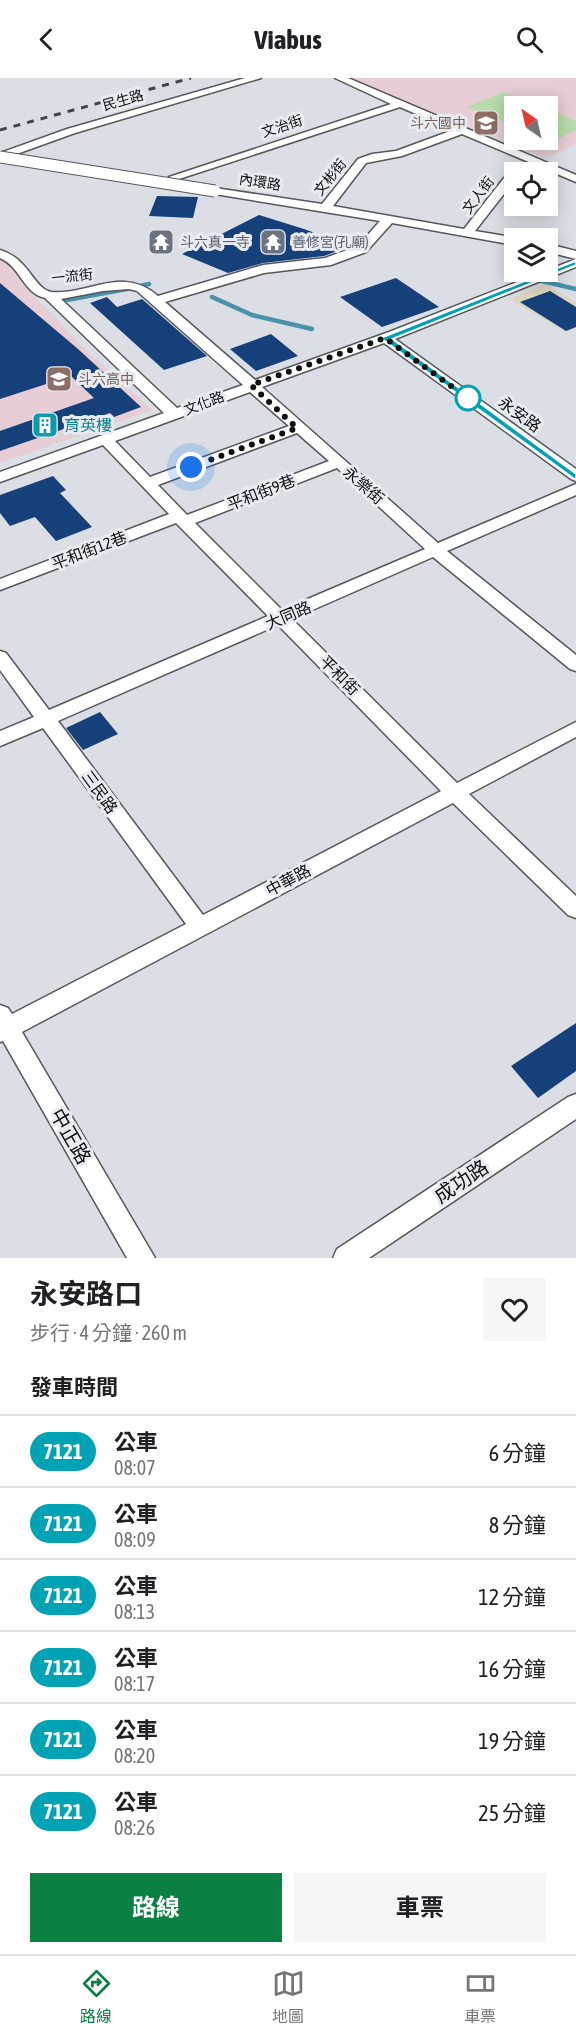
<!DOCTYPE html>
<html lang="zh-TW">
<head>
<meta charset="utf-8">
<style>
	body { margin:0; font-family:"Asap Condensed","Noto Sans TC",sans-serif; background:#f6f6f6; color:#202124; height:100vh; display:flex; flex-direction:column; font-size:22px; white-space:nowrap }
	* { box-sizing:border-box; margin:0 }
	p { font-size:20px; color:#757577 }
	.icon { flex:none; width:33px; height:33px; fill:none; stroke:currentColor; stroke-width:2; stroke-linecap:round; stroke-linejoin:round }
	.map { position:relative; height:1180px; overflow:hidden }
	.side { display:flex; flex-direction:column; background:#fff; flex:1 }
	.side>* { flex:none }
	.badge { padding:0 12px; border-radius:20px; font-size:21px; line-height:39px }
	.needle { width:39px; rotate:326deg }
	.controls { position:absolute; left:504px; top:18px; display:grid; gap:12px }
	.controls a { display:grid; place-items:center; width:54px; height:54px; border-radius:0px; background:#fff; box-shadow:0 3px 15px #0003; font-size:30px }
	.you { position:absolute; width:30px; height:30px; margin:-15px; border:4px solid #fff; border-radius:50%; background:#1a73e8; box-shadow:0 0 0 9px #1a73e833 }
	.map>.badge { position:absolute; translate:-50% -50%; box-shadow:0 0 0 3px #fff }
	h2 { padding:0 30px; font-size:22px; line-height:54px }
	.round { display:grid; place-items:center; flex:none; width:63px; height:63px; border-radius:0px; background:#f6f6f6 }
	.summary { display:flex; align-items:center; justify-content:space-between; height:102px; padding:0 30px }
	h1 { font-size:28px; font-weight:700; line-height:45px }
	.cta { display:flex; gap:12px; margin-top:auto; padding:12px 30px }
	.cta a { flex:1; height:69px; border-radius:0px; background:#0b8043; color:#fff; font-size:24px; font-weight:700; line-height:69px; text-align:center }
	.cta a+a { background:#f6f6f6; color:#202124 }
	ul { padding:0; list-style:none }
	li { display:flex; align-items:center; gap:18px; height:72px; padding:0 30px; border-top:2px solid #e0e0e0 }
	li div { flex:1 }
	li b { display:block; font-size:22px }
	li em { font-style:normal }
	li .badge { min-width:66px; font-weight:700; text-align:center }
	header { display:flex; justify-content:space-between; align-items:center; height:78px; padding:0 30px; background:#fff; font-size:27px; font-weight:700 }
	.tabs { display:flex; justify-content:space-around; align-items:center; height:84px; border-top:2px solid #e0e0e0; background:#fff; font-size:16px; color:#757577 }
	.tabs a { display:grid; justify-items:center; gap:3px }
	.tabs .active { color:#0b8043 }
	.map>svg:first-child { display:block }
	.education { fill:#e7cdd5; fill-rule:evenodd }
	.medical { fill:#ded4bf }
	.green { fill:#b8dba9 }
	.lines { fill:none; stroke-linecap:round; stroke-linejoin:round }
	.stream { stroke:#4892ab; stroke-width:4.5 }
	.building { fill:#154079 }
	.minor-casing { stroke:#54575c; stroke-width:3 }
	.minor { fill:#fff; fill-rule:evenodd }
	.rail { stroke:#434648; stroke-width:3; stroke-dasharray:7 7; stroke-linecap:butt }
	.minor-bridge-casing { stroke:#54575c; stroke-width:13; stroke-linecap:butt }
	.minor-bridge { stroke:#fff; stroke-width:11 }
	.line { fill:#00a3b4; stroke:#fff; stroke-width:1.5 }
	.walk { stroke:#0e1011; stroke-width:6; stroke-dasharray:0 10.8 }
	.stop-dot { fill:#fff; stroke:#00a3b4; stroke-width:3 }
	.labels { text-anchor:middle; dominant-baseline:central; stroke-width:6; stroke-linejoin:round; paint-order:stroke }
	.far-street-label { font-size:14px; fill:#0e1011; stroke:#e8ecf2 }
	.far-education-label { font-size:14px; fill:#785e54; stroke:#e8ecf2; text-anchor:end }
	.far-worship-label { font-size:14px; fill:#5b616d; stroke:#e8ecf2; text-anchor:start }
	.street-label { font-size:16px; fill:#0e1011; stroke:#e8ecf2 }
	.culture-label { font-size:16px; fill:#0d838f; stroke:#e8ecf2; text-anchor:start }
	.near-street-label { font-size:20px; fill:#0e1011; stroke:#e8ecf2 }
</style>
</head>
<body>
<header><svg class="icon" aria-label="back" viewBox="0 0 24 24"><path d="M15 5l-7 7 7 7"/></svg>Viabus<svg class="icon" aria-label="search" viewBox="0 0 24 24"><circle cx="10" cy="10" r="6"/><path d="M15 15l6 6"/></svg></header>
<div class="map">
<svg width="576" height="1180" viewBox="0 0 576 1180">
	<rect width="100%" height="100%" fill="#dbdfe5"/>
	<path class="education" d="M345,0H576V66L546,80ZM514,28H548V62H514Z
		M0,182L14,186L22,204L34,218L85,271L152,332L0,385Z"/>
	<path class="medical" d="M546,206L576,224V250L566,254L509,221Z"/>
	<path class="green" d="M505,14L541,28H514V48L467,29Z
		M548,31L576,43V52L552,64L546,62Z"/>
	<g class="lines">
		<path class="stream" d="M542,203L576,211
			M136,209L149,206
			M212,219L252,237L312,251
			M61,223L127,211"/>
	</g>
	<path class="building" d="M157,118L198,119L193,140L149,138Z
		M259,137L304,151L351,168L324,178L263,185L228,195L182,176Z
		M396,200L439,229L382,249L340,219Z
		M0,205L78,271L141,329L114,339L110,335L0,373V353L94,320L71,298L0,321Z
		M550,213L576,229V249L566,253L520,224Z
		M107,219L117,229L142,221L207,278L164,292L90,225Z
		M271,256L298,278L256,293L230,271Z
		M53,398L66,412L60,415L92,449L56,463L35,439L10,448L0,435V417Z
		M100,634L118,656L83,672L66,650Z
		M576,945V993L538,1020L511,988Z"/>
	<g class="lines">
		<g class="minor-casing">
			<path id="minor" d="M245,0H261L75,55L0,82V75L67,51Z
				M335,0H348L576,97V104L462,56L402,78L366,85L333,128L464,151L504,100L514,96V103L475,153L518,160H514V167L392,145L366,174L331,187L264,195L165,224L255,302L389,254L576,181V189L395,261L576,391V403L571,401L384,265L262,309L438,465L576,406V417L447,473L576,577V593L570,591L433,479L292,541L457,705L576,644V659L469,716L576,818V840L568,837L453,725L22,954L155,1180H127L3,963L0,964V927L8,930L12,936L186,846L43,650L0,668V653L34,639L0,592V573L6,575L49,632L268,538L176,445L0,512V501L169,436L103,367L0,404V394L164,335L45,220C23,215 21,189 0,180V172C29,180 34,212 52,214C91,217 122,187 158,218L263,187L325,180L358,168L380,143L215,116L209,113L215,110L322,126L358,81L372,76L396,73L453,52L400,29L179,101H171L169,99L391,26ZM129,211L137,213L243,307L177,330L61,221L103,213ZM250,314L289,348L150,399L115,363ZM297,355L329,383L187,437L158,407ZM337,390L425,471L282,532L195,445ZM278,547L441,713L203,837L58,643Z
				M548,166L576,173V181L548,174Z
				M576,1016V1041L369,1180H333L337,1171L568,1019Z"/>
		</g>
		<use href="#minor" class="minor"/>
		<path class="rail" d="M0,52L191,0"/>
		<g class="minor-bridge-casing">
			<path id="minor-bridge" d="M0,79L215,113"/>
		</g>
		<use href="#minor-bridge" class="minor-bridge"/>
	</g>
	<path class="line" d="M576,183V187L392,261L576,396V402L381,260Z"/>
	<g class="lines">
		<path class="walk" d="M191,389L297,350L251,307L385,260L473,324L468,320"/>
	</g>
	<defs>
		<g id="school-square" transform="scale(1.35)"><rect x="-9" y="-9" width="18" height="18" rx="4" fill="#8d6e63" stroke="#e8ecf2"/><path d="M0-5L7-2L0 1L-7-2ZM-4 1L0 2.5L4 1V4Q0 6-4 4Z" fill="#fff"/></g>
		<g id="temple-square" transform="scale(1.35)"><rect x="-9" y="-9" width="18" height="18" rx="4" fill="#6b7280" stroke="#e8ecf2"/><path d="M0-6L5-2H3V0L6.5 2.5H4V6H1.5V3h-3V6H-4V2.5H-6.5L-3 0V-2H-5Z" fill="#fff"/></g>
		<g id="building-square" transform="scale(1.35)"><rect x="-9" y="-9" width="18" height="18" rx="4" fill="#0f9aa8" stroke="#e8ecf2"/><path d="M-4-6H4V6H1V3H-1V6H-4ZM-2.5-4.3h1.7v1.8h-1.7ZM.8-4.3h1.7v1.8H.8ZM-2.5-1h1.7V.8h-1.7ZM.8-1h1.7V.8H.8Z" fill="#fff"/></g>
	</defs>
	<g fill-rule="evenodd">
		<use href="#school-square" x="486" y="45"/>
		<use href="#temple-square" x="161" y="164"/>
		<use href="#temple-square" x="273" y="164"/>
		<use href="#school-square" x="59" y="301"/>
		<use href="#building-square" x="45" y="347"/>
	</g>
	<circle class="stop-dot" cx="468" cy="320" r="12"/>
	<g class="labels">
		<g class="far-street-label">
			<text transform="translate(123 22) rotate(-16)">民生路</text>
			<text transform="translate(282 48) rotate(-18)">文治街</text>
			<text transform="translate(330 99) rotate(-51)">文彬街</text>
			<text transform="translate(260 104) rotate(9)">內環路</text>
			<text transform="translate(478 117) rotate(-53)">文人街</text>
			<text transform="translate(72 198) rotate(-6)">一流街</text>
			<text transform="translate(204 325) rotate(-21)">文化路</text>
		</g>
		<g class="far-education-label">
			<text x="466" y="45">斗六國中</text>
			<text x="78" y="301" text-anchor="start">斗六高中</text>
		</g>
		<g class="far-worship-label">
			<text x="180" y="164">斗六真一寺</text>
			<text x="292" y="164">善修宮(孔廟)</text>
		</g>
		<g class="street-label">
			<text transform="translate(520 336) rotate(36)">永安路</text>
			<text transform="translate(364 407) rotate(41)">永樂街</text>
			<text transform="translate(261 414) rotate(-21)">平和街9巷</text>
			<text transform="translate(89 472) rotate(-21)">平和街12巷</text>
			<text transform="translate(288 537) rotate(-23)">大同路</text>
			<text transform="translate(340 597) rotate(45)">平和街</text>
			<text transform="translate(100 714) rotate(54)">三民路</text>
			<text transform="translate(288 802) rotate(-28)">中華路</text>
		</g>
		<g class="culture-label">
			<text x="64" y="347">育英樓</text>
		</g>
		<g class="near-street-label">
			<text transform="translate(71 1058) rotate(60)">中正路</text>
			<text transform="translate(461 1103) rotate(-34)">成功路</text>
		</g>
	</g>
</svg>
<div class="controls">
<a><svg class="needle" viewBox="-14 -14 28 28"><path d="M0-13l5 13h-10z" fill="#e53935"/><path d="M0 13l5-13h-10z" fill="#757577"/></svg></a>
<a><svg class="icon" aria-label="locate" viewBox="0 0 24 24"><circle cx="12" cy="12" r="6"/><path d="M12 2v4M12 18v4M2 12h4M18 12h4"/></svg></a>
<a><svg class="icon" aria-label="layers" viewBox="0 0 24 24"><path d="M12 4l9 5-9 5-9-5zM3 14l9 5 9-5"/></svg></a>
</div>
<div class="you" style="left:191px;top:389px"></div>
</div>
<section class="side">
<div class="summary"><div><h1>永安路口</h1><p>步行 · 4 分鐘 · 260 m</p></div><a class="round"><svg class="icon" aria-label="heart" viewBox="0 0 24 24"><path d="M12 20l-8-8c-3-5 5-10 8-4 3-6 11-1 8 4z"/></svg></a></div>
<h2>發車時間</h2>
<ul>
<li><span class="badge" style="background:#00a3b4;color:#fff">7121</span><div><b>公車</b><p>08:07</p></div><em>6 分鐘</em></li>
<li><span class="badge" style="background:#00a3b4;color:#fff">7121</span><div><b>公車</b><p>08:09</p></div><em>8 分鐘</em></li>
<li><span class="badge" style="background:#00a3b4;color:#fff">7121</span><div><b>公車</b><p>08:13</p></div><em>12 分鐘</em></li>
<li><span class="badge" style="background:#00a3b4;color:#fff">7121</span><div><b>公車</b><p>08:17</p></div><em>16 分鐘</em></li>
<li><span class="badge" style="background:#00a3b4;color:#fff">7121</span><div><b>公車</b><p>08:20</p></div><em>19 分鐘</em></li>
<li><span class="badge" style="background:#00a3b4;color:#fff">7121</span><div><b>公車</b><p>08:26</p></div><em>25 分鐘</em></li>
</ul>
<div class="cta"><a>路線</a><a>車票</a></div>
</section>
<nav class="tabs">
<a class="active"><svg class="icon" aria-label="directions" viewBox="0 0 24 24"><path d="M12 3l9 9-9 9-9-9zM9 14v-3h6M13 9l2 2-2 2"/></svg>路線</a>
<a><svg class="icon" aria-label="map" viewBox="0 0 24 24"><path d="M3 6l6-2 6 2 6-2v14l-6 2-6-2-6 2zM9 4v14M15 6v14"/></svg>地圖</a>
<a><svg class="icon" aria-label="tickets" viewBox="0 0 24 24"><path d="M3 7h18v10H3zM15 7v10"/></svg>車票</a>
</nav>
</body>
</html>
